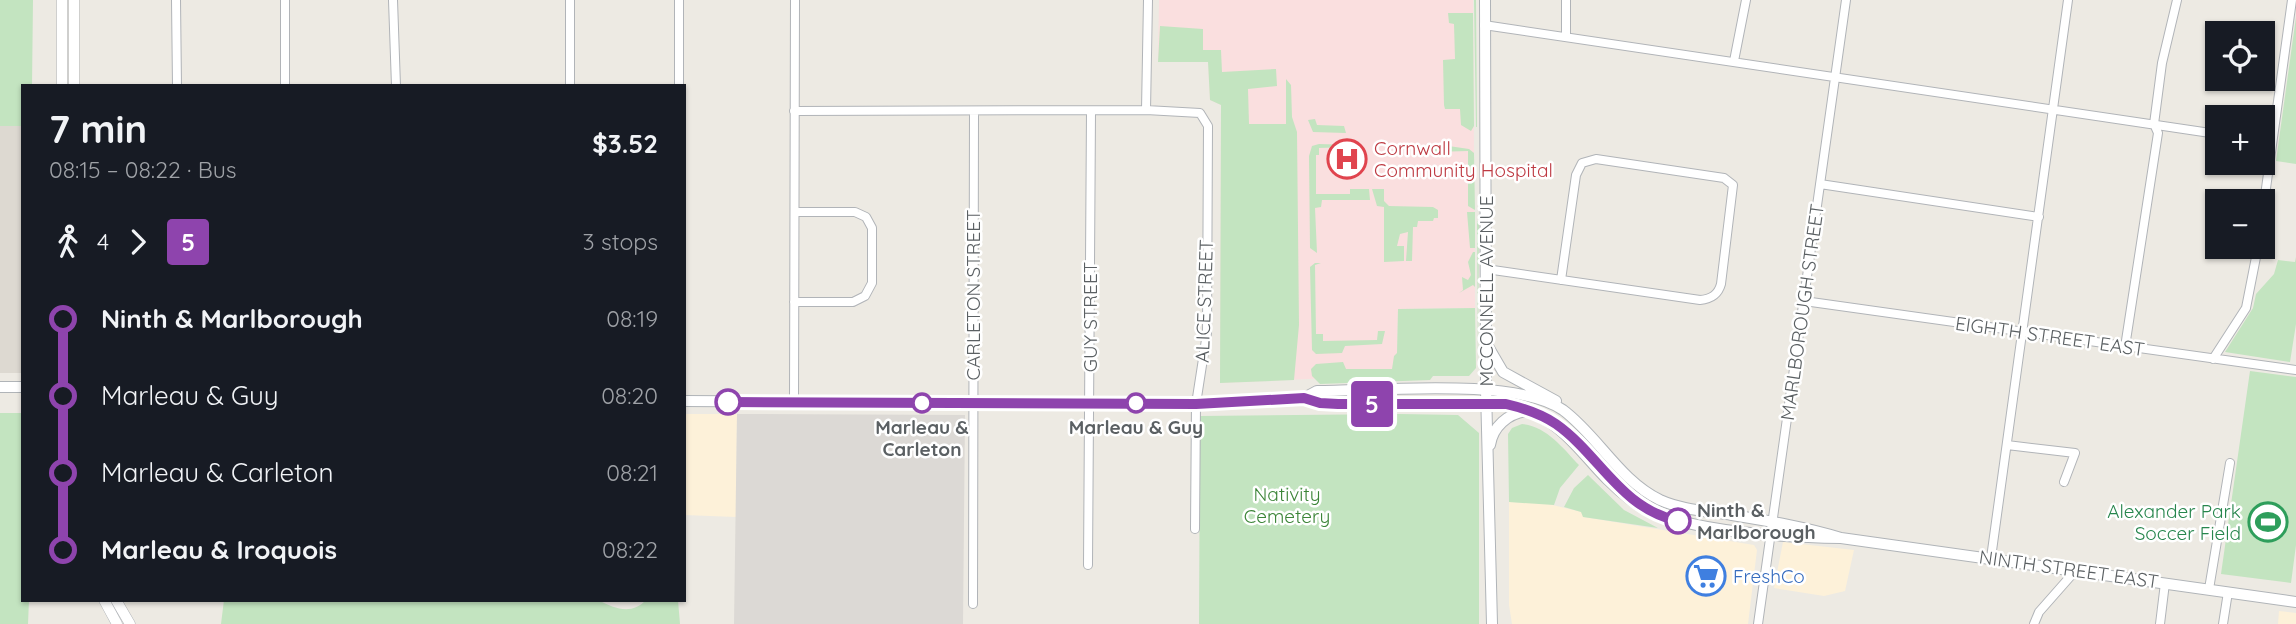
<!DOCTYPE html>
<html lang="en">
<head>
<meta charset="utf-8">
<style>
	body { margin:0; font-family:Quicksand,sans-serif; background:#242831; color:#f1f3f6; height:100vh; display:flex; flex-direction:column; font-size:26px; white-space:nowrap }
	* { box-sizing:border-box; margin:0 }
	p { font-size:23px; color:#9ea1a6 }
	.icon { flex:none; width:38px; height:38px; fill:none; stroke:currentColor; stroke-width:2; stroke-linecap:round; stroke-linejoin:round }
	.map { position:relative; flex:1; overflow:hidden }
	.panel { position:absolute; left:21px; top:84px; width:665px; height:518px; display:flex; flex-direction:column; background:#171b24; border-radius:0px; box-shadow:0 2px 5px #0004 }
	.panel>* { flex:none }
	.badge { padding:0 14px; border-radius:5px; font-size:24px; line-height:46px }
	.controls { position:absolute; left:2205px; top:21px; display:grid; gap:14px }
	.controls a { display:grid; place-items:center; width:70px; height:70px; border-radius:0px; background:#171b24; box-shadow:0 2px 5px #0004; font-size:35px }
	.map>.badge { position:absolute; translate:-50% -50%; box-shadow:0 0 0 4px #fff }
	.legs { display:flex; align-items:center; gap:10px; height:77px; padding:0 28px; font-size:23px }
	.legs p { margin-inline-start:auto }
	.overview { display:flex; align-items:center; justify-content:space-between; height:119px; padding:0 28px }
	h1 { font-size:38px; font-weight:700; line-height:52px }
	ul { padding:0 28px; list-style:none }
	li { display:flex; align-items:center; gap:24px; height:77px; font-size:26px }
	li i { display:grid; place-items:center; width:10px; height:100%; margin:0 9px; background:currentColor }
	li i::after { content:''; width:18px; height:18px; margin:-9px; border:5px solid; border-radius:50%; background:#171b24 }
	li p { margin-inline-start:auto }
	li:first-child i { background:linear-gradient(#0000 50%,currentColor 0) }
	li:last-child i { background:linear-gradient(currentColor 50%,#0000 0) }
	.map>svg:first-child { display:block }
	.commercial { fill:#fdf1d9 }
	.industrial { fill:#dcd9d5 }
	.education { fill:#ddd9d1 }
	.medical { fill:#fadfdf }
	.green { fill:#c3e4c0 }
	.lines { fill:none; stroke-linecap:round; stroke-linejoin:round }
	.minor-casing { stroke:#b1b4b8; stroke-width:10 }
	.tertiary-casing { stroke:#b1b4b8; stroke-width:11 }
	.secondary-casing { stroke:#b0b4b8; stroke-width:12 }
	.minor { stroke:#fff; stroke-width:8 }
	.tertiary { stroke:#fff; stroke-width:10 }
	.secondary { stroke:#fff; stroke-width:10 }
	.line-1-casing { stroke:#fff; stroke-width:16 }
	.line-1 { stroke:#8e44ad; stroke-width:10 }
	.stop-1-dot { fill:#fff; stroke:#8e44ad; stroke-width:3.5 }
	.labels { text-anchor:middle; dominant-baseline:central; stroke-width:5; stroke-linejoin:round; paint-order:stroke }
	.health-label { font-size:19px; fill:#be3a42; stroke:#fff; text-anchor:start }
	.street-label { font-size:19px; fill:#5b6063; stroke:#fff }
	.stop-label { font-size:19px; font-weight:bold; fill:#5b6063; stroke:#fff }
	.park-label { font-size:19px; fill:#3c8538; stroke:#fff }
	.leisure-label { font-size:19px; fill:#27864d; stroke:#fff; text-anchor:end }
	.shop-label { font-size:19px; fill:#366cbe; stroke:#fff; text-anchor:start }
</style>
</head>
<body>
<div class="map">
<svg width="2296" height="624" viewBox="0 0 2296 624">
	<rect width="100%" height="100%" fill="#edeae3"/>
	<path class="commercial" d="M684,414H737L736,517L684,515Z
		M1509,502L1544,503L1582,512L1584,517L1754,545L1757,550L1748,624H1512L1509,605Z
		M1783,542L1854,550L1845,591L1824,596L1774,588Z
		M2279,611L2296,613V624H2278Z"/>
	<path class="industrial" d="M737,414L965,415L963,624H734Z"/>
	<path class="education" d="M0,126H23V373H0Z"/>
	<path class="medical" d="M1159,0H1473L1475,308L1398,309L1397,375L1220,383L1221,105L1210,100L1208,62H1158Z"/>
	<path class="green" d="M0,0H33L32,86H23V126H0Z
		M1474,0H1476L1477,127H1476Z
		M1448,13H1473L1474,126L1471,131L1461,125L1460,109H1445L1444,105L1443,60L1455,59L1454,24L1449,23Z
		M2296,17V164L2276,161Z
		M1160,26L1203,29V50H1221L1222,72L1276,69L1277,86L1248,89L1249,124H1286V79L1291,85L1292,117L1297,132L1299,325L1294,380L1220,383L1221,105L1210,100L1208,62H1158Z
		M1315,119L1317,125L1344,126L1346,133L1313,132L1308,120Z
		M1319,144L1353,145L1356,150V165L1350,168L1349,147L1319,148V155H1316V194H1350V189H1369L1370,200H1322L1321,207L1315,208L1317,253L1310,248L1309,156L1312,146Z
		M1435,144L1469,149L1474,153L1475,210L1468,206V151L1434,152Z
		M1372,189H1384V201L1389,206L1433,207L1438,210V218H1434L1433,221H1418L1417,227H1413L1412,261H1406L1408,232L1400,234L1397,246H1404V261L1384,262V207L1377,206Z
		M1467,212H1475V248H1470Z
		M1477,221H1479L1478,368Z
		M1473,252H1475V287L1473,285L1459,293L1463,290L1462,277L1468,280L1471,275L1468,262Z
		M2296,257V324L2290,362L2225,352L2253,308L2256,294L2274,274L2278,260L2295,262Z
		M1315,263H1321L1315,265L1316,334H1323V341L1377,340L1378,331H1385L1382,344L1345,346L1342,353L1316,354L1312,350L1310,267Z
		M1475,308L1476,368L1469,376H1433L1430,380L1320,384L1312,376L1311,369L1316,364L1343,362L1346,369H1392L1394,356L1397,353L1398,309Z
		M2250,371L2296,377V545L2291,583L2221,574Z
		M0,413H23V600H29L28,624H0Z
		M1399,414L1458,415L1479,433V624H1199L1200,416Z
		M1522,424C1546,426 1563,448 1579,465L1560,488L1554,505L1509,502L1508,434L1512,428Z
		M1588,475L1624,510L1658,528L1583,517L1581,512L1564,507L1574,488Z
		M224,600H598C615,609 632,615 646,600H678L680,624H221Z"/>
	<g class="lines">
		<g class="minor-casing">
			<path id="minor" d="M176,0L177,86
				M285,0V86
				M393,0L396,86
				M570,0V86
				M679,0V86
				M1566,0V37
				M1484,25L2217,134
				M1734,61L1746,0
				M1146,110L1148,0
				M794,111L1146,110L1200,113L1208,126L1207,333L1196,404L1195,529
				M2154,124L2162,63L2177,0
				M1820,184L2039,217
				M2263,210L2292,0
				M1486,269L1700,300C1711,299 1718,295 1721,284L1733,185L1724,178L1596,159L1582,163L1576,175L1561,280
				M1804,301L2296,370
				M794,302H853L865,296L872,283V228L866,217L855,212H795
				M2125,347L2158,133L2154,124
				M2213,359L2246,308L2258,247
				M794,403L795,0
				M2007,445L2075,453L2064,482
				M1991,558L2068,0
				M1088,565L1091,112
				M2209,589L2230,463
				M973,604L974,112
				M1758,624L1846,0
				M2034,624L2039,612L2076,570
				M2160,624L2165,583
				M2223,624L2228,592"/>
		</g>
		<g class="tertiary-casing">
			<path id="tertiary" d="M62,0V86
				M74,0V86
				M104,600L117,624
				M116,600L130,624"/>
		</g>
		<g class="secondary-casing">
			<path id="secondary" d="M1485,0L1486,390L1492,624
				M1489,348L1503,372L1556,401
				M0,387H23
				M1304,398L1320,403L1338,404L1506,403C1574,421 1581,463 1631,500C1677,533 1784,537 1841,538L2296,602
				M684,401L1196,404L1304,398L1317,391C1378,391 1516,377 1563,410C1598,436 1619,480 1660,500C1682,510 1708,511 1732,515C1769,521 1805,527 1841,538
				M1490,445C1493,426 1508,414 1526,411"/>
		</g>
		<use href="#minor" class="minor"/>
		<use href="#tertiary" class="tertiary"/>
		<use href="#secondary" class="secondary"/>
	</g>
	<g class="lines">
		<g class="line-1-casing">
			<path id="line-1" d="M728,402L1196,404L1304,398L1320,403L1338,404H1506C1523,408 1540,413 1556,424C1600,455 1620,508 1678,521"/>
		</g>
		<use href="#line-1" class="line-1"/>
	</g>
	<defs>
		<g id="hospital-ring" transform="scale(2.0125)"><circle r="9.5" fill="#fff" stroke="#e0444e" stroke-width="1.5"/><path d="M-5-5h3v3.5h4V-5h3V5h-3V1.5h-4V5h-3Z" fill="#e0444e"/></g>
		<g id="stadium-ring" transform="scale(2.0125)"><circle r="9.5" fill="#fff" stroke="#2e9e5b" stroke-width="1.5"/><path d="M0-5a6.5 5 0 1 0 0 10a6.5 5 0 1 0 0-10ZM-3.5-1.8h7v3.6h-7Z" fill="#2e9e5b"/></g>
		<g id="supermarket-ring" transform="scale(2.0125)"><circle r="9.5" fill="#fff" stroke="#3f7fe0" stroke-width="1.5"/><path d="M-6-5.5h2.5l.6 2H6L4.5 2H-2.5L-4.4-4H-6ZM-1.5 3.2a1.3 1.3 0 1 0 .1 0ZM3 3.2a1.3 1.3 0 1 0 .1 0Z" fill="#3f7fe0"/></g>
	</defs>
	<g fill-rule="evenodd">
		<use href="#hospital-ring" x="1347" y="159"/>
		<use href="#stadium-ring" x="2268" y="522"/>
		<use href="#supermarket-ring" x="1706" y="576"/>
	</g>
	<g class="stop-1-dot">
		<circle cx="728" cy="402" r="12"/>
		<circle cx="922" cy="403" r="9"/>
		<circle cx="1136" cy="403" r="9"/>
		<circle cx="1678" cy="521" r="12"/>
	</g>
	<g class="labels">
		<g class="health-label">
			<text x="1374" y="148">Cornwall<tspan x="1374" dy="22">Community Hospital</tspan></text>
		</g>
		<g class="street-label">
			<text transform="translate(1486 291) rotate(-90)">MCCONNELL AVENUE</text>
			<text transform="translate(973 295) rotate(-90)">CARLETON STREET</text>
			<text transform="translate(1204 301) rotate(-88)">ALICE STREET</text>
			<text transform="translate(1802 312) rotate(-82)">MARLBOROUGH STREET</text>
			<text transform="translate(1090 317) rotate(-90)">GUY STREET</text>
			<text transform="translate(2050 336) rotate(8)">EIGHTH STREET EAST</text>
			<text transform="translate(2069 569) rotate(8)">NINTH STREET EAST</text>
		</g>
		<g class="stop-label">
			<text x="922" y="427">Marleau &amp;<tspan x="922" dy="22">Carleton</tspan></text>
			<text x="1136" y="427">Marleau &amp; Guy</text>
			<text x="1697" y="510" text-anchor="start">Ninth &amp;<tspan x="1697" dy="22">Marlborough</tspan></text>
		</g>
		<g class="park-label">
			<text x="1287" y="494">Nativity<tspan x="1287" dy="22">Cemetery</tspan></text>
		</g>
		<g class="leisure-label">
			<text x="2241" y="511">Alexander Park<tspan x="2241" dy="22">Soccer Field</tspan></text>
		</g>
		<g class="shop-label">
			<text x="1733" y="576">FreshCo</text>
		</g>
	</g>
</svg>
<div class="controls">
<a><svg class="icon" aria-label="locate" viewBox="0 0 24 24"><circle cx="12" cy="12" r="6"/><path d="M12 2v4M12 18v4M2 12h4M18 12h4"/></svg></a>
<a>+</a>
<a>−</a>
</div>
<b class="badge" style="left:1372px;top:404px;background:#8e44ad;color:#fff">5</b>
<section class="panel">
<div class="overview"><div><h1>7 min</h1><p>08:15 – 08:22 · Bus</p></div><b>$3.52</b></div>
<div class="legs"><svg class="icon" aria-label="walk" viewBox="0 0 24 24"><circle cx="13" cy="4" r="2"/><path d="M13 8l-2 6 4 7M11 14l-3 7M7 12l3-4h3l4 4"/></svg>4<svg class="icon" aria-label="forward" viewBox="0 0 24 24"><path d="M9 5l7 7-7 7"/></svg><b class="badge" style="background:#8e44ad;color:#fff">5</b><p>3 stops</p></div>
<ul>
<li><i style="color:#8e44ad"></i><b>Ninth &amp; Marlborough</b><p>08:19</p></li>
<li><i style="color:#8e44ad"></i><span>Marleau &amp; Guy</span><p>08:20</p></li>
<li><i style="color:#8e44ad"></i><span>Marleau &amp; Carleton</span><p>08:21</p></li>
<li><i style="color:#8e44ad"></i><b>Marleau &amp; Iroquois</b><p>08:22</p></li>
</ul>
</section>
</div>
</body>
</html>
